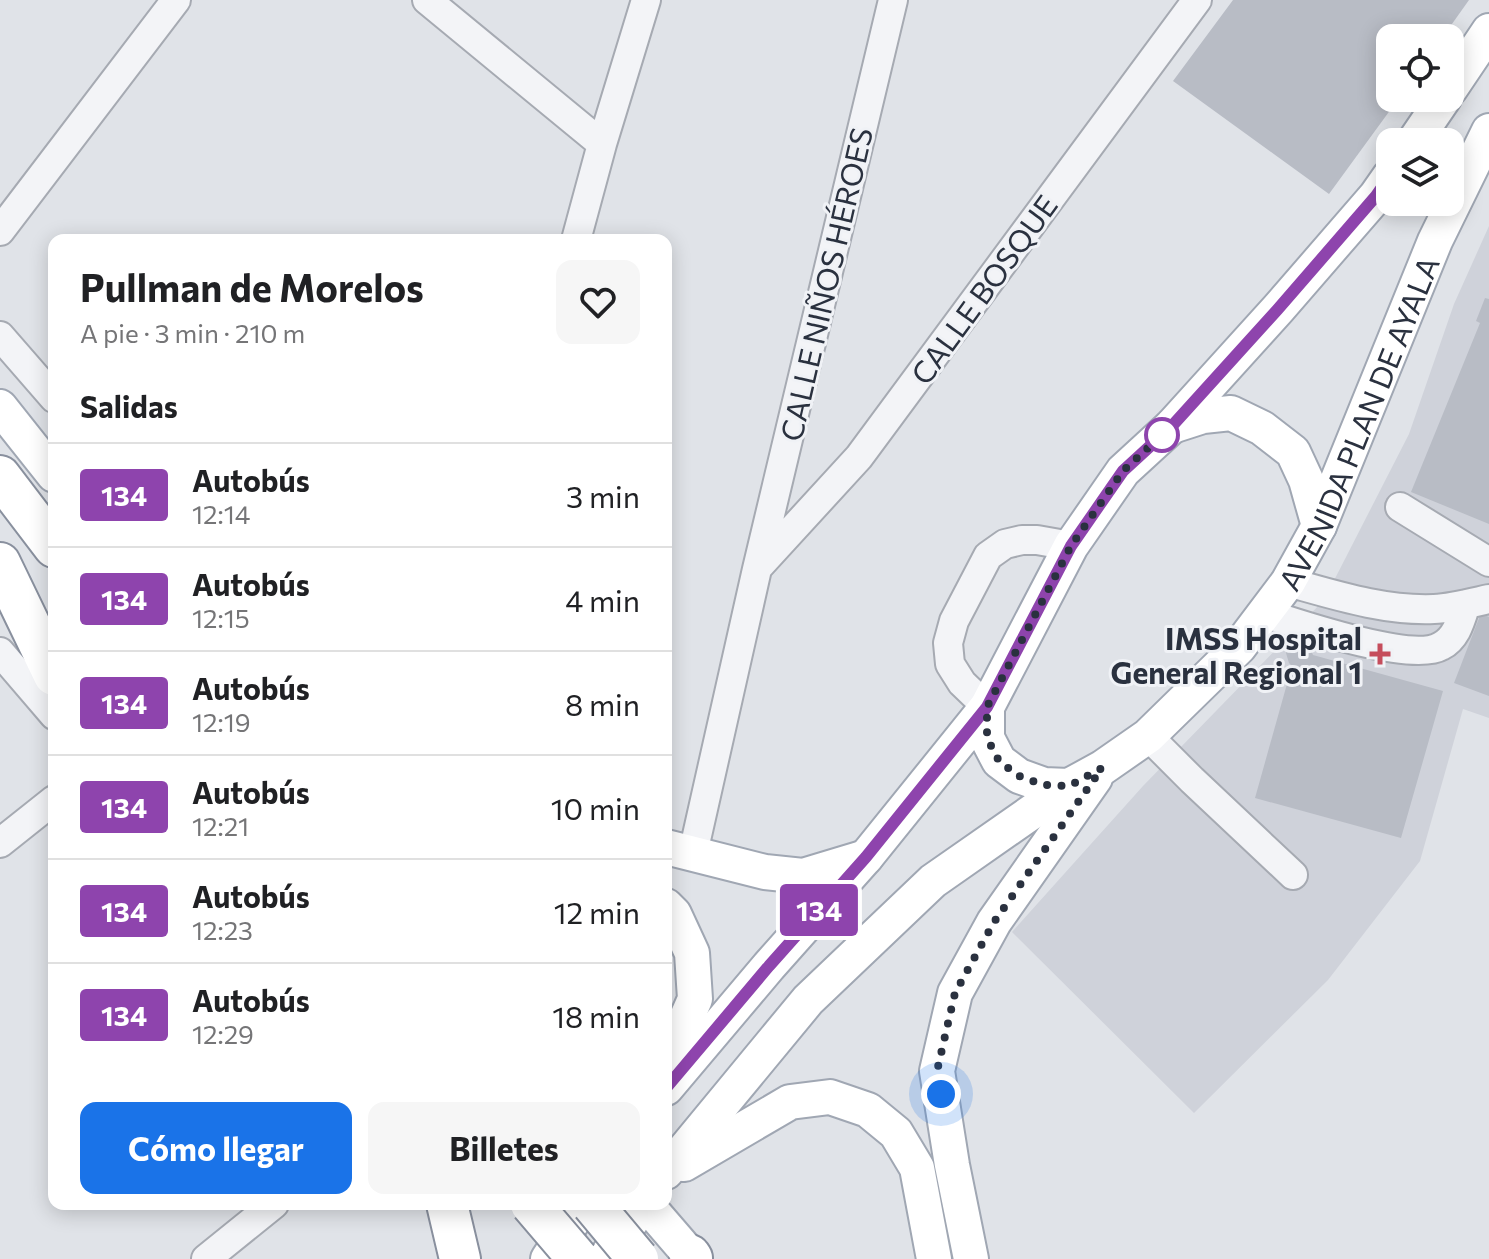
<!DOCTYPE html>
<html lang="es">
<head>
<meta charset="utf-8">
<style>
	body { margin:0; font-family:Commissioner,sans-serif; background:#f6f6f6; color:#202124; height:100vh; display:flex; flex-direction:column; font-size:30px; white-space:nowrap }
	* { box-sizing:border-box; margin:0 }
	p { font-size:26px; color:#757577 }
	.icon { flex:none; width:44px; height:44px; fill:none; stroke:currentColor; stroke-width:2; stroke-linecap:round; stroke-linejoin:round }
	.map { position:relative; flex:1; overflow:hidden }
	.details { position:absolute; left:48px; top:234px; width:624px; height:976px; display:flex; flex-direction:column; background:#fff; border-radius:16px; box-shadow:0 4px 20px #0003 }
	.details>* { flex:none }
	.badge { padding:0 16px; border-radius:6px; font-size:28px; line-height:52px }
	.controls { position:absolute; left:1376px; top:24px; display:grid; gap:16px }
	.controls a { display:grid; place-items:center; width:88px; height:88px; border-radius:16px; background:#fff; box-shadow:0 4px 20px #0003; font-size:40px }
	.you { position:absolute; width:40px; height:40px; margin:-20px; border:6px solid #fff; border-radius:50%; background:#1a73e8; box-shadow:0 0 0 12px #1a73e833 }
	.map>.badge { position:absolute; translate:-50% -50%; box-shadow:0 0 0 4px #fff }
	h2 { padding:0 32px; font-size:30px; line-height:72px }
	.round { display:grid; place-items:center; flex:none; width:84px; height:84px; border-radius:16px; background:#f6f6f6 }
	.summary { display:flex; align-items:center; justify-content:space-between; height:136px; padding:0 32px }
	h1 { font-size:38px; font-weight:700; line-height:60px }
	.primary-button { display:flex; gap:16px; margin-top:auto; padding:16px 32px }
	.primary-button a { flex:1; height:92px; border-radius:16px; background:#1a73e8; color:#fff; font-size:32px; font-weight:700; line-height:92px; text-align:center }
	.primary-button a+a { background:#f6f6f6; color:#202124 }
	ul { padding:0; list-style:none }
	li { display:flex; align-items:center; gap:24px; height:104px; padding:0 32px; border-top:2px solid #e0e0e0 }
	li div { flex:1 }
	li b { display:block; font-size:30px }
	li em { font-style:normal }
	li .badge { min-width:88px; font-weight:700; text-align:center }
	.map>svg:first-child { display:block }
	.built { fill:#cfd2da }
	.building { fill:#b8bcc5 }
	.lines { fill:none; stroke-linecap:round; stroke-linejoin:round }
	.minor-casing { stroke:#a6aab2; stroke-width:32 }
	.major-casing { stroke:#a0a7b3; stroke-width:38 }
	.highway-casing { stroke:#89909e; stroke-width:44 }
	.minor { stroke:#f3f4f7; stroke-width:28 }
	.major { stroke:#fff; stroke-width:34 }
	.highway { stroke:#fff; stroke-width:40 }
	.highway-bridge-casing { stroke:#89909e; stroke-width:44; stroke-linecap:butt }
	.highway-bridge { stroke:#fff; stroke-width:40 }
	.line-casing { stroke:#fff; stroke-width:18 }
	.line { stroke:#8e44ad; stroke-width:12 }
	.walk { stroke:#2a313f; stroke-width:8; stroke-dasharray:0 14.4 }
	.stop-dot { fill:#fff; stroke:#8e44ad; stroke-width:4 }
	.poi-dot { fill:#c54d5c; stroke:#f0f2f6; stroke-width:3 }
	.labels { text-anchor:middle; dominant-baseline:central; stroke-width:6; stroke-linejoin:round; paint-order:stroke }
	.street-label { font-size:30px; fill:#2a313f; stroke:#f0f2f6 }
	.poi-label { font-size:30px; font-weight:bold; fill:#2a313f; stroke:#f0f2f6; text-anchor:end }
</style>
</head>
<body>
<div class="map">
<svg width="1489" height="1259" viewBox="0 0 1489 1259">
	<rect width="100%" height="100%" fill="#e0e3e8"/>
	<path class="built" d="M1489,226V718L1463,709L1420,861L1328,980L1194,1113L1012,932L1143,786L1324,600L1409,434L1454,304Z"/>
	<path class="building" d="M1233,0H1469L1442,38H1390V98H1399L1329,194L1173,81Z
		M1485,298L1489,299V524L1411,492L1480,323L1476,321Z
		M1481,613L1489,617V696L1454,683Z
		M1301,640L1309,645L1313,655L1443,691L1401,838L1255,798L1292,666L1289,663L1286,653L1291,643Z"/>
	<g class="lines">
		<g class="minor-casing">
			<path id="minor" d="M427,0L602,144
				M0,231L176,0
				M576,240L602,144L646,0
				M0,336L54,398
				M1400,507L1489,562
				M760,565L859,457L1197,0
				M1288,582C1335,595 1384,611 1434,609C1452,608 1471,603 1489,599
				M1264,613C1298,624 1412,663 1441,646C1457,638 1461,619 1466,604
				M0,652L54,715
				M987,707L962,683L950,664L948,643L954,621L988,556L1005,544L1022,540H1037L1071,546
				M1148,736L1192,780L1293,875
				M696,840L757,569L893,0
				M0,843L54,800
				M206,1259L274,1204"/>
		</g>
		<g class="major-casing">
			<g id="major">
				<path d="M1450,89L1489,31"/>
				<path d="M1414,142L1444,98"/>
				<path d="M0,407L54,475"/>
				<path d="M1172,426L1203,416L1231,413L1262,428L1293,452L1306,480L1319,526"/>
				<path d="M987,707V738L999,761L1019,776L1044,785L1069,786"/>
				<path d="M666,847L765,872L803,876L866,857"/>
				<path d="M666,906L674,914L692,953L695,999L666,1065"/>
				<path d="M666,1088L769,966L866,857L987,707L1071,546L1123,471L1172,426L1278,309L1376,196L1390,176"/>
				<path d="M684,1164L790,1102L830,1097L868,1110L896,1133L917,1168L934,1259"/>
				<path id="s1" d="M666,1172L808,1000L933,881L1069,786L1102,768L1148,736L1239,647L1288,582L1319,526L1435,241L1489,131"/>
				<path d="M646,1204L690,1255"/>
				<path d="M548,1259L584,1204"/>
				<path d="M605,1259L643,1204"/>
				<path d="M971,1259L952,1165L937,1071L955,993L994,922L1095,778"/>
			</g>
		</g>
		<g class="highway-casing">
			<path id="highway" d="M0,476L54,547
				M0,563L54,675
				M447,1204L460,1259
				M690,1255L692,1258"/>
		</g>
		<use href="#minor" class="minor"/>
		<use href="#major" class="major"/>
		<use href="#highway" class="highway"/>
		<g class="highway-bridge-casing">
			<path id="highway-bridge" d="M531,1204L578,1259
				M592,1204L638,1259"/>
		</g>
		<use href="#highway-bridge" class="highway-bridge"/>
	</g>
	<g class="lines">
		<g class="line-casing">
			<path id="line" d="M666,1088L769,966L866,857L987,707L1071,546L1123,471L1172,426L1278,309L1376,196L1390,176"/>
		</g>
		<use href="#line" class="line"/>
		<path class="walk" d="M941,1094L937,1071L955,993L994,922L1102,768L1069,786L1044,785L1019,776L999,761L987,738V707L1071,546L1123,471L1162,435"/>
	</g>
	<circle class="stop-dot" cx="1162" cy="435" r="16"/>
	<path class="poi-dot" d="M1376 642h8v8h8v8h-8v8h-8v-8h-8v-8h8z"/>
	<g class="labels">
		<g class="street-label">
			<text transform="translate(825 284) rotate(-77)">CALLE NIÑOS HÉROES</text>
			<text transform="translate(983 289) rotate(-54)">CALLE BOSQUE</text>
			<text stroke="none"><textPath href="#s1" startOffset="1038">AVENIDA PLAN DE AYALA</textPath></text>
		</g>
		<g class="poi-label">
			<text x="1362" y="637">IMSS Hospital<tspan x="1362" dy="34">General Regional 1</tspan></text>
		</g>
	</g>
</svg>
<div class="controls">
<a><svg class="icon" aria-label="locate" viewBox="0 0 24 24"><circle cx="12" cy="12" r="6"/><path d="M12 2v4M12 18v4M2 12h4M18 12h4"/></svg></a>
<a><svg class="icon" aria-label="layers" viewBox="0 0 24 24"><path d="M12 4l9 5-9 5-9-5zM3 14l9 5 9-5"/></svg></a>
</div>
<div class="you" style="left:941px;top:1094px"></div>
<b class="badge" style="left:819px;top:910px;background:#8e44ad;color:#fff">134</b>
<section class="details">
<div class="summary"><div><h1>Pullman de Morelos</h1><p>A pie · 3 min · 210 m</p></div><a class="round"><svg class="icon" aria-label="heart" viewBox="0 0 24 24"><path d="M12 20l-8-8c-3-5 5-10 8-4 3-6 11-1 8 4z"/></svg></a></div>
<h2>Salidas</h2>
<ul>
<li><span class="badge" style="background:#8e44ad;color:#fff">134</span><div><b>Autobús</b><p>12:14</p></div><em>3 min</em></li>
<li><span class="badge" style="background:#8e44ad;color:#fff">134</span><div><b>Autobús</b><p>12:15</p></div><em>4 min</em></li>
<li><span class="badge" style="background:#8e44ad;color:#fff">134</span><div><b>Autobús</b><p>12:19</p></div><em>8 min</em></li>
<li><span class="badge" style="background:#8e44ad;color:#fff">134</span><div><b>Autobús</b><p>12:21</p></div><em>10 min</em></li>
<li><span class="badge" style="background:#8e44ad;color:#fff">134</span><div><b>Autobús</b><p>12:23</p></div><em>12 min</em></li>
<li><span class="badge" style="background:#8e44ad;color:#fff">134</span><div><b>Autobús</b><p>12:29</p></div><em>18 min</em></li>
</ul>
<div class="primary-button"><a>Cómo llegar</a><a>Billetes</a></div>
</section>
</div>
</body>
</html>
